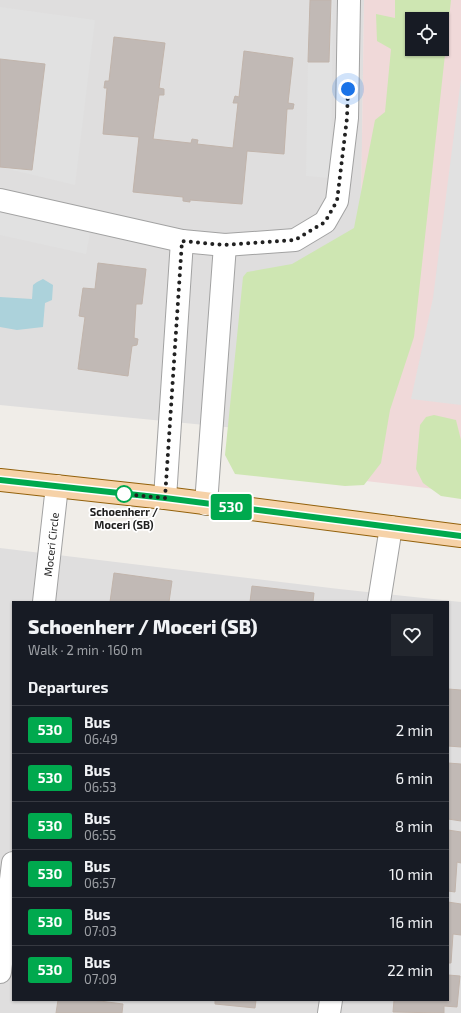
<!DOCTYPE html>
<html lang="en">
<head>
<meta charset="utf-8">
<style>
	body { margin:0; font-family:"Exo 2",sans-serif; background:#20242c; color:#f1f3f6; height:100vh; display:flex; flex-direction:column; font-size:15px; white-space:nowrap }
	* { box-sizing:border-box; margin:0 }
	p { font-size:13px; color:#9ea1a6 }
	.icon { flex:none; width:22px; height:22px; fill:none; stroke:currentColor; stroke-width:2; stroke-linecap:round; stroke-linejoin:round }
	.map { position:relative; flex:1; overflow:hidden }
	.panel { position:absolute; left:12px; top:601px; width:437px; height:400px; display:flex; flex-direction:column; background:#171b24; border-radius:0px; box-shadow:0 1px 3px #0004 }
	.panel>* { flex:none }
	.badge { padding:0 8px; border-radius:3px; font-size:14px; line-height:26px }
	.tools { position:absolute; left:405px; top:12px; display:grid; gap:8px }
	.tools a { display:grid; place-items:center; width:44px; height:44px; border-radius:0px; background:#171b24; box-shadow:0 1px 3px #0004; font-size:20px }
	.you { position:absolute; width:20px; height:20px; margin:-10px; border:3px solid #fff; border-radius:50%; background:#1a73e8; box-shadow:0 0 0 6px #1a73e833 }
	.map>.badge { position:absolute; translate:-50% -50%; box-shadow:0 0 0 2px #fff }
	h2 { padding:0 16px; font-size:15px; line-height:36px }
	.round { display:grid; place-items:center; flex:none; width:42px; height:42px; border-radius:0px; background:#20242c }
	.summary { display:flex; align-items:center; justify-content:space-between; height:68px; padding:0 16px }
	h1 { font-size:19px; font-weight:800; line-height:30px }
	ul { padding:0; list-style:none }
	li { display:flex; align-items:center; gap:12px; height:48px; padding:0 16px; border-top:1px solid #363941 }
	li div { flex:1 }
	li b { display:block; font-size:15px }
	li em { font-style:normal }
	li .badge { min-width:44px; font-weight:700; text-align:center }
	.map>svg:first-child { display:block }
	.residential { fill:#dfdede; fill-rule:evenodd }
	.commercial { fill:#f0d9d9; fill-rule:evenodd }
	.grass { fill:#cee6b2; fill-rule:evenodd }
	.parking { fill:#e1e1e1 }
	.water { fill:#acd2db }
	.building { fill:#c1b9b5; stroke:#c1b4ab }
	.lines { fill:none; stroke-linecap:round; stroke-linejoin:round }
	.minor-casing { stroke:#a2a2a2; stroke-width:24 }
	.major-casing { stroke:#93610b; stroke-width:24 }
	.minor { stroke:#fff; stroke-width:22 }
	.major { stroke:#f6d2a8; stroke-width:22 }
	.line-casing { stroke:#fff; stroke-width:9 }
	.line { stroke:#00a94e; stroke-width:6 }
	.walk { stroke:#212121; stroke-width:4; stroke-dasharray:0 7.2 }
	.stop-dot { fill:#fff; stroke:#00a94e; stroke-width:2 }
	.labels { text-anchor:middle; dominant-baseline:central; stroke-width:3.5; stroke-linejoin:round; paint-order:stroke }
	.stop-label { font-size:11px; font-weight:bold; fill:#212121; stroke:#fff }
	.street-label { font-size:11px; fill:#212121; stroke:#fff }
</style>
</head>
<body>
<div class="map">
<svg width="461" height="1013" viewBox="0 0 461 1013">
	<rect width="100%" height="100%" fill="#f0ede8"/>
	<path class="residential" d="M0,0H364L358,440L0,405Z
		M0,548L339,589L461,602V1013H0ZM13,602H448V1000H13Z"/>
	<path class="commercial" d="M364,0H461V492L357,480ZM412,19H442V49H412Z"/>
	<path class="grass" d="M395,0H451L414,337L390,410L381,463L364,485L345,486L235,474L225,455L243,277L247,272L292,264L354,228L375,120L385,112L391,49L377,41L376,14L395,18ZM412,19H442V49H412Z
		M434,415L456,420L461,440V499L441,496L423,483L416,469L420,425L426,417Z"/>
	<path class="parking" d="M309,0H333L331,178L306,176Z
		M0,7L95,20L75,185L0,167Z
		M461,79V405L411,399L433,298Z
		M0,212L90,233L86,254L0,235Z"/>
	<path class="water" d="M43,279L53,285L52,300L45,303L43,327L17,330L0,327V297L32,299L33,285L37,282Z"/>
	<path class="building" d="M310,0H331L329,62H308Z
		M114,37L165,43L159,88L164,89V95H159L153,139L190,143H191L192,139L198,140L197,144L233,148L238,103H233L235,96L239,97L244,51L293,58L288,103L294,104L293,109H287L284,154L247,151L242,204L190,200V202L183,201V197L133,192L139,137L103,134L107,88H104L105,81H109Z
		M0,59L45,64L32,170L0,167Z
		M98,263L146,269L142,304H136L134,338L138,339L137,345L132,346L128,376L78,369L85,317L79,316L83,288L95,289Z
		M114,573L172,581L169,602H110Z
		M252,586L314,593L313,602H250Z
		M448,689L461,690V747L448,746Z
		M448,763L461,764V821L448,819Z
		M448,830L461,832V863L457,862L455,892L448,891Z
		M448,902L461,904V935L453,934L451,963H448Z
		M448,975L460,976L457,1007L444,1006V1013L393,1012L394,1000H448Z
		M58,1000H92L123,1004L122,1013H56Z
		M215,1000H256L255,1008L215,1004Z"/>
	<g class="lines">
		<g class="minor-casing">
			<g id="minor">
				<path d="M0,200L182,241L225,245L295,240L325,222L337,201L347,118L349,0"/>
				<path d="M165,498L182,241"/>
				<path d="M206,504L225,245"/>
				<path id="s1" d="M44,602L57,486"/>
				<path d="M379,602L391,527"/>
				<path d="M0,972L13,863"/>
				<path d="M329,1013L331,1000"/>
			</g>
		</g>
		<g class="major-casing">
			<path id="major" d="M0,480L165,498L461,536"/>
		</g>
		<use href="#minor" class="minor"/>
		<use href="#major" class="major"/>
	</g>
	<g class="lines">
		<g class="line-casing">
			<path id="line" d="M0,480L165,498L461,536"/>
		</g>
		<use href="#line" class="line"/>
		<path class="walk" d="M124,494H123L165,498L182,241L224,245L295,240L325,222L337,201L347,118L348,89"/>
	</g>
	<circle class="stop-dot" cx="124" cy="494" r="8"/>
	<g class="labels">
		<g class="stop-label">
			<text x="124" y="511">Schoenherr /<tspan x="124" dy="13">Moceri (SB)</tspan></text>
		</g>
		<g class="street-label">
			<text stroke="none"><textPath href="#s1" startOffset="58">Moceri Circle</textPath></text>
		</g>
	</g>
</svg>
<div class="tools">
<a><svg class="icon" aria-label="locate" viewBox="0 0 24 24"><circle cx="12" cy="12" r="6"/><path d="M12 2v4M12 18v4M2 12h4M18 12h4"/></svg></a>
</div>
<div class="you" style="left:348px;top:89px"></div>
<b class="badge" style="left:231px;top:507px;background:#00a94e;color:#fff">530</b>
<section class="panel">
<div class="summary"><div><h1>Schoenherr / Moceri (SB)</h1><p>Walk · 2 min · 160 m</p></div><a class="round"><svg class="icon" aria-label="heart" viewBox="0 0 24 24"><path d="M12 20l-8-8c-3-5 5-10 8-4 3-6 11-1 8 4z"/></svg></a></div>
<h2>Departures</h2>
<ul>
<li><span class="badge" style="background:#00a94e;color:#fff">530</span><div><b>Bus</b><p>06:49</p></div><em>2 min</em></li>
<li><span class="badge" style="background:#00a94e;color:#fff">530</span><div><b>Bus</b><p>06:53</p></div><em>6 min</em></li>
<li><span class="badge" style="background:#00a94e;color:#fff">530</span><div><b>Bus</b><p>06:55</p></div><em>8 min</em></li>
<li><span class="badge" style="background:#00a94e;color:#fff">530</span><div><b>Bus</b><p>06:57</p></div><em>10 min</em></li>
<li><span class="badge" style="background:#00a94e;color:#fff">530</span><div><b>Bus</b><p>07:03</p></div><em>16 min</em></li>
<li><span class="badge" style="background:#00a94e;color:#fff">530</span><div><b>Bus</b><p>07:09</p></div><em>22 min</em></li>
</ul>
</section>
</div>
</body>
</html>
